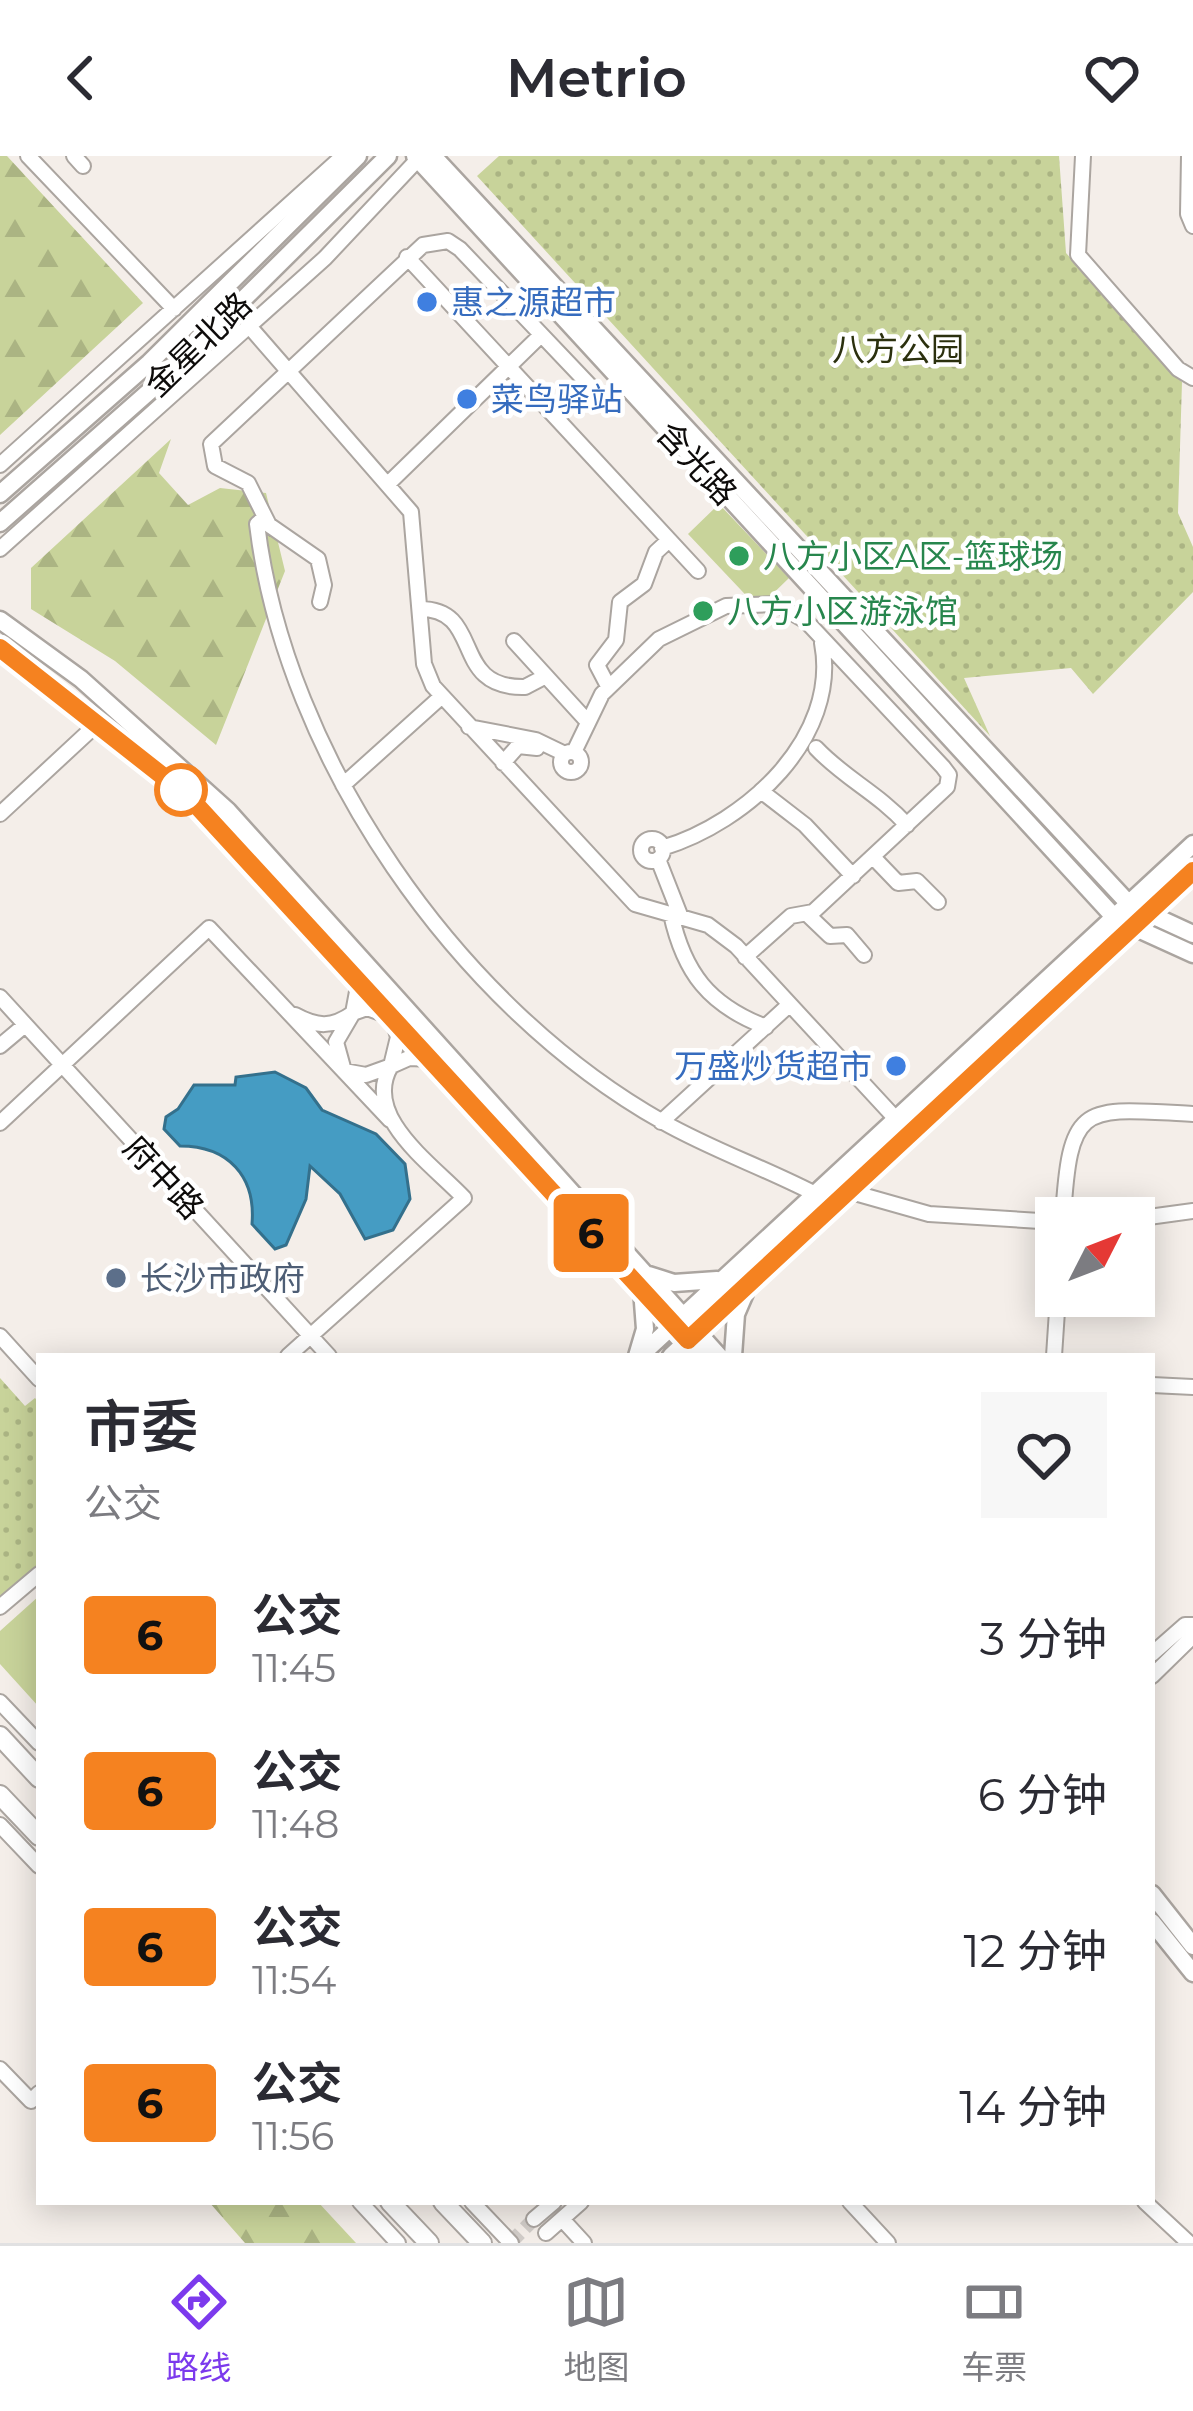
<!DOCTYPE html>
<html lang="zh">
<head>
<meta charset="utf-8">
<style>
	body { margin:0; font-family:Montserrat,"Noto Sans SC",sans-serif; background:#f7f7f7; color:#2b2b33; height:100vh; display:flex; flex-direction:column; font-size:45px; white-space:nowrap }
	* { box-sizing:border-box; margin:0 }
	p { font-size:39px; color:#7c7c81 }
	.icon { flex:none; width:66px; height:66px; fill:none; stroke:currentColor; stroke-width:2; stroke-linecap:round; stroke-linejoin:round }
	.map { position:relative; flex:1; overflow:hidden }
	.drawer { position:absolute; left:36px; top:1197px; width:1119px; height:852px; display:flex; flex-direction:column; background:#fff; border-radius:0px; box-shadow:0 6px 30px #0003 }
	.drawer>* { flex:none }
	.badge { padding:0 24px; border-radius:9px; font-size:42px; line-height:78px }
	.needle { width:78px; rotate:48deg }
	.buttons { position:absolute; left:1035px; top:1041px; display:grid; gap:24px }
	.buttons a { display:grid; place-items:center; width:120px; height:120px; border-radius:0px; background:#fff; box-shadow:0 6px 30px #0003; font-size:60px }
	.map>.badge { position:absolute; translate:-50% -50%; box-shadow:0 0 0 6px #fff }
	.round { display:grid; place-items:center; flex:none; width:126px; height:126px; border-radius:0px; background:#f7f7f7 }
	.head { display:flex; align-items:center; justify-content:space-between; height:204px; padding:0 48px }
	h1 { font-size:57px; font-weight:600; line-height:90px }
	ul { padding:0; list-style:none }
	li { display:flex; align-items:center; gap:36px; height:156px; padding:0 48px }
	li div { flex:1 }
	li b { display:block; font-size:45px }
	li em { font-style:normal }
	li .badge { min-width:132px; font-weight:700; text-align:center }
	header { display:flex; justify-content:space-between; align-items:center; height:156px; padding:0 48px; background:#fff; font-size:54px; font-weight:600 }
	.menu { display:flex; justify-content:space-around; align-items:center; height:168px; border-top:3px solid #e1e1e2; background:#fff; font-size:33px; color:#7c7c81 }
	.menu a { display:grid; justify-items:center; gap:6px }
	.menu .on { color:#7c3aed }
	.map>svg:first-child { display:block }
	.grass { fill:#c8d39a }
	.forest { fill:url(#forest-firs) }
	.park { fill:url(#park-dots) }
	.water { fill:#459cc3; stroke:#34708c; stroke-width:3 }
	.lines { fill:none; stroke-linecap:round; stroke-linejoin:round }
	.minor-tunnel { stroke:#d1ccc8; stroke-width:14; stroke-dasharray:14 7; stroke-linecap:butt }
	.minor-casing { stroke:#aba5a0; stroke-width:18 }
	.major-casing { stroke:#aba5a0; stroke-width:21 }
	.highway-casing { stroke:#aba5a0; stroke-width:22 }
	.minor { stroke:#fff; stroke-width:14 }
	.major { stroke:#fff; stroke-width:16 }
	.highway { stroke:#fff; stroke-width:18 }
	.line-casing { stroke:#fff; stroke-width:27 }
	.line { stroke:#f58220; stroke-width:18 }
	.shop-dot { fill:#3f7fe0; stroke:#fff; stroke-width:4.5 }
	.leisure-dot { fill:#2e9e5b; stroke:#fff; stroke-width:4.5 }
	.stop-dot { fill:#fff; stroke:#f58220; stroke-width:6 }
	.service-dot { fill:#5c6f8a; stroke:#fff; stroke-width:4.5 }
	.labels { text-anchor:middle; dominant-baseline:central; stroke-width:9; stroke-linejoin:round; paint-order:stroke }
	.shop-label { font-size:33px; fill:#366cbe; stroke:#fff; text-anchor:start }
	.street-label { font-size:33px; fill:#0d0b0a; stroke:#fff }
	.park-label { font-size:33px; fill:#2b300e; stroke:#fff }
	.leisure-label { font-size:33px; fill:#27864d; stroke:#fff; text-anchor:start }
	.service-label { font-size:33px; fill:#4e5e75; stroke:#fff; text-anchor:start }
</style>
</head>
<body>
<header><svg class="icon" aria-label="back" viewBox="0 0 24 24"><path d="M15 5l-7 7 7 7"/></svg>Metrio<svg class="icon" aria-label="heart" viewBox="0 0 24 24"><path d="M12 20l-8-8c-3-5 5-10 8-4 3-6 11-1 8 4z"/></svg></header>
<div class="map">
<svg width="1193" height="2087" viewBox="0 0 1193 2087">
	<defs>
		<pattern id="forest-firs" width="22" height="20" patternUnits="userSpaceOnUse" patternTransform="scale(3)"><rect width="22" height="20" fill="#c8d39a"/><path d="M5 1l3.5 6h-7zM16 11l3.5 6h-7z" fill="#abb483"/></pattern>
		<pattern id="park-dots" width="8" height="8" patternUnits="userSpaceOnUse" patternTransform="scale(3)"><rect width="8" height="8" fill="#c8d39a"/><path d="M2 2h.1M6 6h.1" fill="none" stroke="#abb483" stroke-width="1.8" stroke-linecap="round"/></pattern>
	</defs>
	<rect width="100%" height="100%" fill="#f4eee9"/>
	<path class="grass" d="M719,348L789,422L758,452L688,378Z
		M39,1440V1551L0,1508V1475Z"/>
	<path class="forest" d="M0,0H7L143,147L0,279Z
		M171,283L159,317L188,349L220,332L266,337L285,415L216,589L115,505L31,453V412Z
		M209,2046H318L356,2087H245Z"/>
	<path class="park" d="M499,0H1059L1066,97L1182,226L1178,357L1193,391V436L1093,538L1071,512L964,522L990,580L477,20Z
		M0,1222L25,1250L35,1242L39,1247V1415L0,1451Z"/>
	<path class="water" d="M275,916L306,932L322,954L376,978L405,1008L410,1043L393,1074L365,1083L340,1038L310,1010L306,1043L286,1089L275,1093L252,1068C256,1020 228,990 180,990L164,973L166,961L178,953L194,929H235L236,921Z"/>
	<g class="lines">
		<path class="minor-tunnel" d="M510,2087L534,2063"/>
		<g class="minor-casing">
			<path id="minor" d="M28,0L174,153
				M74,0L83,10
				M1083,0L1078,99L1178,213L1193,222
				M1189,0L1188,58L1193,70
				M407,101L698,415
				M249,170L411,356L424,508L433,530L635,748L708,769L736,790L896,963
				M0,309L343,0
				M390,326L541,179
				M264,362L257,368C285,602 458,851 663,966C712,994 768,1013 819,1040
				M0,393L325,102L421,0
				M320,446L324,429L318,403L269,369L248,327L215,310L211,288L423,89L448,85L460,93L595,235
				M420,453C485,453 449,533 525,531L546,520
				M514,485L587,565
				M608,530L597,509L616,484L620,446L644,428L656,396L669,384
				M469,571L536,584L565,598
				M816,592C844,622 878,637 907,669
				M574,596L602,538L659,483L726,450L777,448L806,465L943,611L949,619L947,631L813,756L791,760L745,801
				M561 606a10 10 0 1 1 20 0a10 10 0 1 1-20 0Z
				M503,607L518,590L537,592
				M343,629L442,540
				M761,635L805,669L853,720
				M0,658L97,568
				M641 694a11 11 0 1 1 22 0a11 11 0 1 1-22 0Z
				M662,692C746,667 840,582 822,487
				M873,701L898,727L917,725L938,746
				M658,703L680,759
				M671,758C684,817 709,849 766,871
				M807,758L830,780L847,779L864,799
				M0,841L329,1200
				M367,852L392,861L398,881L391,910L366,919L344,915L336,886L353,857Z
				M295,859C317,871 332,872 353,857L359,825
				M0,890L25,869
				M661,966L789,849
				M0,967L209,772L390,964
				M830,1030L929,1058L1056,1066
				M1063,1062C1070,945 1082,952 1193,958
				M1134,1063L1193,1055
				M0,1180L39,1223
				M288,1200L464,1042C432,1008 361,960 391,910L409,902L432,903
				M1054,1200L1058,1140
				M1152,1229L1193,1231
				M0,1451L39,1418
				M1152,1498L1185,1469H1193
				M1152,1520L1193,1480
				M0,1546L39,1587
				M0,1669L39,1710
				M0,1913L31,1945L39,1937
				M360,2046L398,2087
				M472,2046L511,2087
				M850,2046L888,2087
				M1145,2046L1189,2087
				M534,2063L554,2046
				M562,2063L584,2087
				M546,2077L581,2046"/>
		</g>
		<g class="major-casing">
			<path id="major" d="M415,0L1116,763L1193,798
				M433,0L1130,749L1193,778
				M0,338L149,207L358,0
				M0,367L161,225L388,0
				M0,464L81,523L228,655L719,1200
				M0,492L189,640L701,1200
				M649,1119L674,1127L717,1124
				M637,1200L645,1173L642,1133
				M640,1200L1193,688
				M671,1200L1193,715
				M733,1200L736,1158L745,1137
				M1152,1738L1193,1790
				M1152,1766L1193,1817"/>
		</g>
		<g class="highway-casing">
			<path id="highway" d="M0,1580L39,1622
				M0,1639L39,1680
				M390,2046L429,2087
				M443,2046L482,2087"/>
		</g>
		<use href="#minor" class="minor"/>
		<use href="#major" class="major"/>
		<use href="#highway" class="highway"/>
	</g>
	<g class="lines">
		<g class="line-casing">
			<path id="line" d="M0,492L188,640L688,1184L1193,715"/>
		</g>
		<use href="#line" class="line"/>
	</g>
	<g class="shop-dot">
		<circle cx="427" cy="146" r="12"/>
		<circle cx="467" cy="243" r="12"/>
		<circle cx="896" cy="910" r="12"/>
	</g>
	<g class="leisure-dot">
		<circle cx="739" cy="400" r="12"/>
		<circle cx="703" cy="455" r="12"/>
	</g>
	<circle class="stop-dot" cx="181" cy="634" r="24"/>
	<circle class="service-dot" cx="116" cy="1122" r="12"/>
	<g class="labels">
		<g class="shop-label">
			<text x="451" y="146">惠之源超市</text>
			<text x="491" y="243">菜鸟驿站</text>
			<text x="872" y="910" text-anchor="end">万盛炒货超市</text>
		</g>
		<g class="street-label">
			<text transform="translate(198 188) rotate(-44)">金星北路</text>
			<text transform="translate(697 307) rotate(47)">含光路</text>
			<text transform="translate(164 1021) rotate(47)">府中路</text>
		</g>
		<g class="park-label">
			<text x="898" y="193">八方公园</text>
		</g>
		<g class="leisure-label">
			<text x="763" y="400">八方小区A区-篮球场</text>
			<text x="727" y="455">八方小区游泳馆</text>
		</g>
		<g class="service-label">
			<text x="140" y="1122">长沙市政府</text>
		</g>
	</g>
</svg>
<div class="buttons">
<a><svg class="needle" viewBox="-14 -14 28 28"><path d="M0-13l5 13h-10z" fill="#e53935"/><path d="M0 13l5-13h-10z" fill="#7c7c81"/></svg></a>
</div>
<b class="badge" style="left:591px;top:1077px;background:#f58220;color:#111">6</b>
<section class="drawer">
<div class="head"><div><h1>市委</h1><p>公交</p></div><a class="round"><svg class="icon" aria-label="heart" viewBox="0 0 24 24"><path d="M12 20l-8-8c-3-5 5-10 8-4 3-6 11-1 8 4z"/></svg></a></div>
<ul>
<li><span class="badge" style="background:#f58220;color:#111">6</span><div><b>公交</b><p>11:45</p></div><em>3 分钟</em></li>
<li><span class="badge" style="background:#f58220;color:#111">6</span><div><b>公交</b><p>11:48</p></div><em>6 分钟</em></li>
<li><span class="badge" style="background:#f58220;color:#111">6</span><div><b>公交</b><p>11:54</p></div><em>12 分钟</em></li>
<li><span class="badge" style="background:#f58220;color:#111">6</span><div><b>公交</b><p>11:56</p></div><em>14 分钟</em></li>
</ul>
</section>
</div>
<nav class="menu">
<a class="on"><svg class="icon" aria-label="directions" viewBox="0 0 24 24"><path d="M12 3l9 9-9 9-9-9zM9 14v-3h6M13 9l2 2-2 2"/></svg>路线</a>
<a><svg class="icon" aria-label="map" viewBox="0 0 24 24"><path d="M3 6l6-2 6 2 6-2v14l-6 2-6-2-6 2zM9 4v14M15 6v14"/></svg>地图</a>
<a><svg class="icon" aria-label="tickets" viewBox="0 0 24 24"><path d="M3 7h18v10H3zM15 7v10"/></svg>车票</a>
</nav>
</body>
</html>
